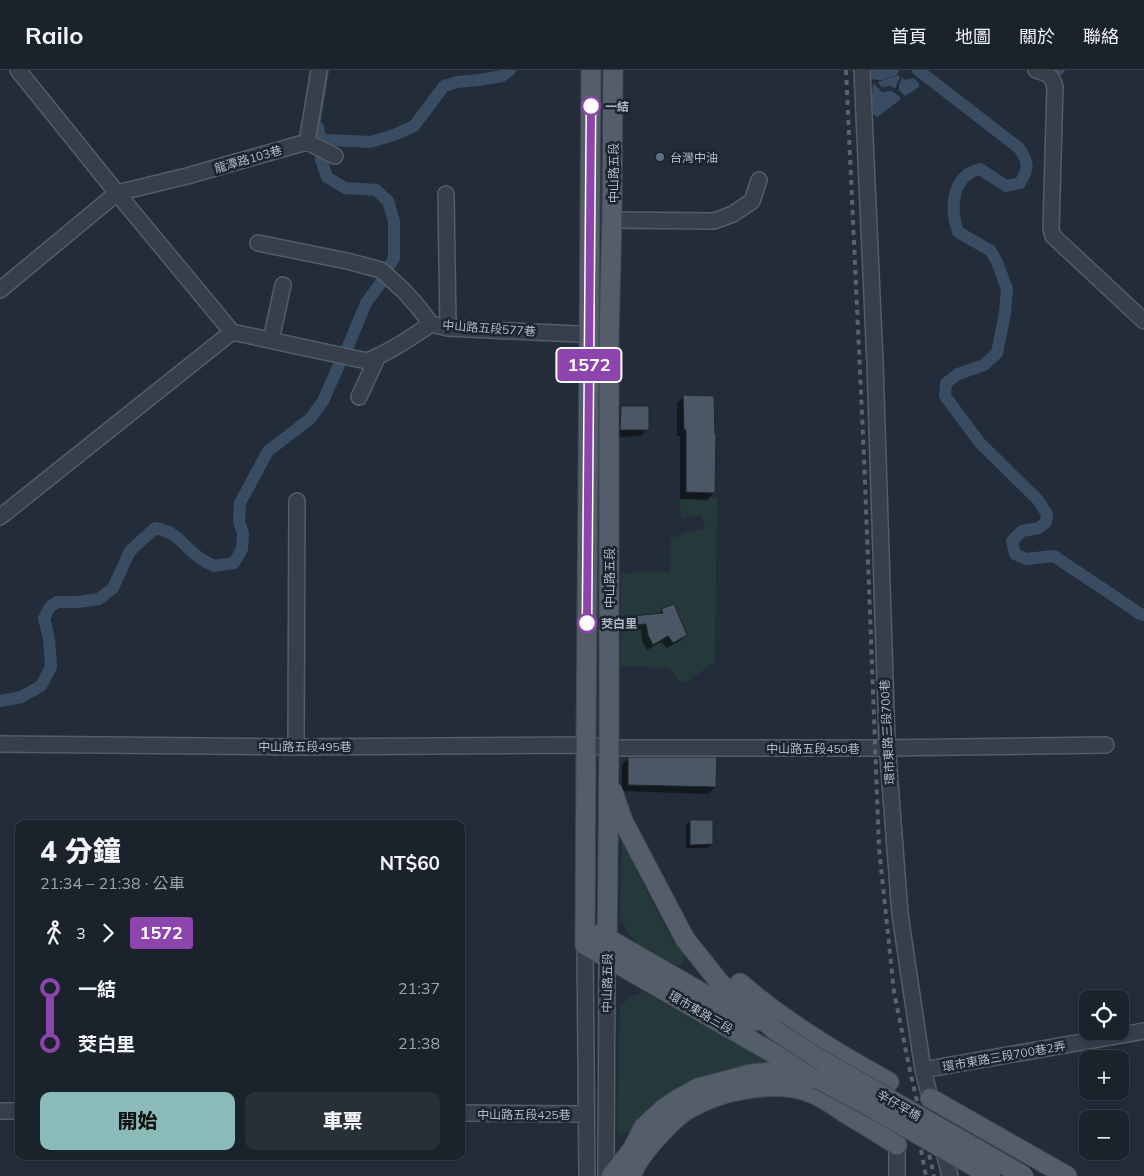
<!DOCTYPE html>
<html lang="zh-TW">
<head>
<meta charset="utf-8">
<style>
	body { margin:0; font-family:Mulish,"Noto Sans TC",sans-serif; background:#272f37; color:#f1f3f6; height:100vh; display:flex; flex-direction:column; font-size:19px; white-space:nowrap }
	* { box-sizing:border-box; margin:0 }
	p { font-size:16px; color:#9fa4a9 }
	.icon { flex:none; width:28px; height:28px; fill:none; stroke:currentColor; stroke-width:2; stroke-linecap:round; stroke-linejoin:round }
	.map { position:relative; flex:1; overflow:hidden }
	.drawer { position:absolute; left:15px; top:750px; width:450px; height:340px; display:flex; flex-direction:column; background:#1a222b; border-radius:10px; box-shadow:0 2px 8px #0003,0 0 0 1px #383f47 }
	.drawer>* { flex:none }
	.badge { padding:0 10px; border-radius:4px; font-size:18px; line-height:32px }
	.tools { position:absolute; left:1079px; top:920px; display:grid; gap:10px }
	.tools a { display:grid; place-items:center; width:50px; height:50px; border-radius:10px; background:#1a222b; box-shadow:0 2px 8px #0003,0 0 0 1px #383f47; font-size:25px }
	.map>.badge { position:absolute; translate:-50% -50%; box-shadow:0 0 0 2px #fff }
	.legs { display:flex; align-items:center; gap:8px; height:55px; padding:0 25px; font-size:16px }
	.legs p { margin-inline-start:auto }
	.overview { display:flex; align-items:center; justify-content:space-between; height:85px; padding:0 25px }
	h1 { font-size:28px; font-weight:800; line-height:38px }
	.primary-button { display:flex; gap:10px; margin-top:auto; padding:10px 25px }
	.primary-button a { flex:1; height:58px; border-radius:10px; background:#8bbbb9; color:#111; font-size:20px; font-weight:800; line-height:58px; text-align:center }
	.primary-button a+a { background:#272f37; color:#f1f3f6 }
	ul { padding:0 25px; list-style:none }
	li { display:flex; align-items:center; gap:18px; height:55px; font-size:19px }
	li i { display:grid; place-items:center; width:8px; height:100%; margin:0 6px; background:currentColor }
	li i::after { content:''; width:12px; height:12px; margin:-6px; border:4px solid; border-radius:50%; background:#1a222b }
	li p { margin-inline-start:auto }
	li:first-child i { background:linear-gradient(#0000 50%,currentColor 0) }
	li:last-child i { background:linear-gradient(currentColor 50%,#0000 0) }
	header { display:flex; align-items:center; gap:30px; box-sizing:border-box; height:70px; padding:0 25px; background:#1a222b; border-bottom:1px solid #383f47 }
	header strong { font-size:24px }
	nav { display:flex; gap:28px; margin-inline-start:auto; font-size:18px }
	.map>svg:first-child { display:block }
	.green { fill:#25393a }
	.water { fill:#394c62 }
	.shadow { fill:#0007 }
	.lines { fill:none; stroke-linecap:round; stroke-linejoin:round }
	.stream { stroke:#394c62; stroke-width:4 }
	.canal { stroke:#394c62; stroke-width:12 }
	.building { fill:#4b5765; stroke:#1d2630 }
	.minor-casing { stroke:#545d67; stroke-width:18 }
	.major-casing { stroke:#3f4853; stroke-width:21 }
	.minor { stroke:#363f4a; stroke-width:15 }
	.major { stroke:#545e6a; stroke-width:19 }
	.rail { stroke:#586371; stroke-width:4; stroke-dasharray:5 5; stroke-linecap:butt }
	.major-bridge-casing { stroke:#3f4853; stroke-width:21; stroke-linecap:butt }
	.major-bridge { stroke:#545e6a; stroke-width:19 }
	.line-1-casing { stroke:#fff; stroke-width:11 }
	.line-1 { stroke:#8e44ad; stroke-width:8 }
	.stop-1-dot { fill:#fff; stroke:#8e44ad; stroke-width:2.5 }
	.service-dot { fill:#5c6f8a; stroke:#1c242e; stroke-width:2 }
	.labels { text-anchor:middle; dominant-baseline:central; stroke-width:5; stroke-linejoin:round; paint-order:stroke }
	.stop-label { font-size:12px; font-weight:bold; fill:#b1bac6; stroke:#1c242e; text-anchor:start }
	.poi-label { font-size:12px; fill:#b1bac6; stroke:#1c242e; text-anchor:start }
	.street-label { font-size:12px; fill:#b1bac6; stroke:#1c242e }
</style>
</head>
<body>
<header>
<strong>Railo</strong>
<nav><a>首頁</a><a>地圖</a><a>關於</a><a>聯絡</a></nav>
</header>
<div class="map">
<svg width="1144" height="1106" viewBox="0 0 1144 1106">
	<rect width="100%" height="100%" fill="#232d39"/>
	<path class="green" d="M680,428H717L715,592L684,613L679,612L675,604L668,598L620,596L621,503L670,502L671,468L681,465L684,462L702,460L705,455L701,446L681,448Z
		M622,767L647,822L673,872L686,885L681,895L673,897L636,873L620,850Z
		M639,923H646L775,996L661,1033L630,1061L618,1066L617,1057L620,939L628,928Z"/>
	<path class="water" d="M898,5L900,7L897,13L896,18C894,18 893,17 891,16C883,16 883,20 878,12Z
		M902,8L905,10L913,8L919,13V17L905,26L899,20V15Z
		M873,13L882,22L892,21L900,27V30L877,47L873,44L871,38Z"/>
	<path class="shadow" d="M684,326L714,423L707,430L680,429V366H677V333Z
		M621,337L647,359L641,366L614,367V344Z
		M662,541L686,565L680,571L667,578L661,572L647,580L642,571L641,559L615,562V554L621,548L658,545Z
		M628,689L715,717L708,724L622,721V695Z
		M690,751L712,774L707,778H686V756Z"/>
	<g class="lines">
		<path class="stream" d="M1053,0L1061,3L1063,0
			M318,57L327,0"/>
		<path class="canal" d="M918,0L1019,78C1029,92 1029,99 1020,113L1006,116L980,99C951,106 950,139 958,162L991,181L997,192L1007,219L1005,243L997,283L984,295L958,304L946,313L945,326L980,373L1038,430L1047,444L1046,452L1039,458L1022,461L1012,471L1015,484L1026,489L1054,486C1083,506 1112,524 1140,544L1144,545
			M872,3L881,4L893,0
			M318,57L319,63L323,73
			M322,74L329,70L370,72L394,65L414,56L444,16L457,12L479,10L502,6L510,0
			M321,89L327,107L345,118L376,120L388,131L394,151V188L390,195
			M344,286L366,233L382,211
			M0,631L21,627L41,616L51,597L49,569L44,548L50,537L57,532H78L99,529L113,518L130,481L155,458C178,462 181,474 197,486C202,490 208,493 214,496L234,493L242,479L243,463L239,452L240,433L268,381L310,349L323,331L339,295"/>
	</g>
	<path class="building" d="M683,325L714,326L715,364H716L715,423L686,422V360H684Z
		M621,336H649V360H620Z
		M674,534L687,565L673,573L668,566L653,575L648,565L646,554L620,556V547L663,543L661,539Z
		M628,687H717L716,717L628,715Z
		M690,750H713V774L690,775Z"/>
	<g class="lines">
		<g class="minor-casing">
			<path id="minor" d="M18,0L117,123L232,262
				M862,0L875,293L887,673L900,844L923,1000L950,1106
				M1036,0C1047,3 1052,5 1055,17L1051,159L1053,166L1144,251
				M307,72L335,86
				M446,124L448,258
				M612,150L714,151L733,144L752,131L759,110
				M258,173L347,191L381,200L404,221L419,238L431,254
				M0,220L117,123L187,106L307,72L319,0
				M232,262L367,291C390,282 410,268 431,254L448,258L598,265
				M271,270L283,215
				M359,327L377,288
				M0,447L232,262
				M0,674L296,677L586,675L609,678H880L1106,675
				M296,677L297,431
				M585,875L587,1106
				M923,1000L1144,961
				M0,1041H19
				M461,1043L586,1044
				M896,1065L897,1075V1106
				M606,1106L607,887"/>
		</g>
		<g class="major-casing">
			<path id="major" d="M591,0L586,675L585,875L818,1009
				M613,722L623,751L685,869L720,913L776,961
				M600,864L732,940L755,951
				M607,887L609,678V265L612,150L613,0
				M740,913C785,952 837,983 889,1012
				M930,1028L1067,1106
				M611,1106L632,1080L643,1058L662,1040L678,1029L698,1018L721,1012L751,1004L772,1002L806,1007
				M631,1106C634,1099 637,1092 642,1086C651,1073 674,1048 687,1040C719,1021 773,1009 809,1022C822,1027 834,1035 845,1043C863,1054 880,1064 897,1075"/>
		</g>
		<use href="#minor" class="minor"/>
		<use href="#major" class="major"/>
		<path class="rail" d="M846,0L864,387L879,778L894,922L910,1001L934,1106
			M921,1080L926,1106"/>
		<g class="major-bridge-casing">
			<path id="major-bridge" d="M776,961L816,987L1024,1106
				M818,1009L872,1038L991,1106"/>
		</g>
		<use href="#major-bridge" class="major-bridge"/>
	</g>
	<g class="lines">
		<g class="line-1-casing">
			<path id="line-1" d="M587,553L591,36"/>
		</g>
		<use href="#line-1" class="line-1"/>
	</g>
	<g class="stop-1-dot">
		<circle cx="591" cy="36" r="9"/>
		<circle cx="587" cy="553" r="9"/>
	</g>
	<circle class="service-dot" cx="660" cy="87" r="5"/>
	<g class="labels">
		<g class="stop-label">
			<text x="605" y="36">一結</text>
			<text x="601" y="553">茭白里</text>
		</g>
		<g class="poi-label">
			<text x="670" y="87">台灣中油</text>
		</g>
		<g class="street-label">
			<text transform="translate(248 89) rotate(-16)">龍潭路103巷</text>
			<text transform="translate(613 103) rotate(-90)">中山路五段</text>
			<text transform="translate(489 258) rotate(4)">中山路五段577巷</text>
			<text transform="translate(609 508) rotate(-90)">中山路五段</text>
			<text transform="translate(887 662) rotate(-93)">環市東路三段700巷</text>
			<text x="305" y="676">中山路五段495巷</text>
			<text x="813" y="678">中山路五段450巷</text>
			<text transform="translate(607 913) rotate(-89)">中山路五段</text>
			<text transform="translate(701 942) rotate(30)">環市東路三段</text>
			<text transform="translate(1004 986) rotate(-10)">環市東路三段700巷2弄</text>
			<text transform="translate(899 1035) rotate(30)">辛仔罕橋</text>
			<text x="524" y="1044">中山路五段425巷</text>
		</g>
	</g>
</svg>
<div class="tools">
<a><svg class="icon" aria-label="locate" viewBox="0 0 24 24"><circle cx="12" cy="12" r="6"/><path d="M12 2v4M12 18v4M2 12h4M18 12h4"/></svg></a>
<a>+</a>
<a>−</a>
</div>
<b class="badge" style="left:589px;top:295px;background:#8e44ad;color:#fff">1572</b>
<section class="drawer">
<div class="overview"><div><h1>4 分鐘</h1><p>21:34 – 21:38 · 公車</p></div><b>NT$60</b></div>
<div class="legs"><svg class="icon" aria-label="walk" viewBox="0 0 24 24"><circle cx="13" cy="4" r="2"/><path d="M13 8l-2 6 4 7M11 14l-3 7M7 12l3-4h3l4 4"/></svg>3<svg class="icon" aria-label="forward" viewBox="0 0 24 24"><path d="M9 5l7 7-7 7"/></svg><b class="badge" style="background:#8e44ad;color:#fff">1572</b></div>
<ul>
<li><i style="color:#8e44ad"></i><b>一結</b><p>21:37</p></li>
<li><i style="color:#8e44ad"></i><b>茭白里</b><p>21:38</p></li>
</ul>
<div class="primary-button"><a>開始</a><a>車票</a></div>
</section>
</div>
</body>
</html>
